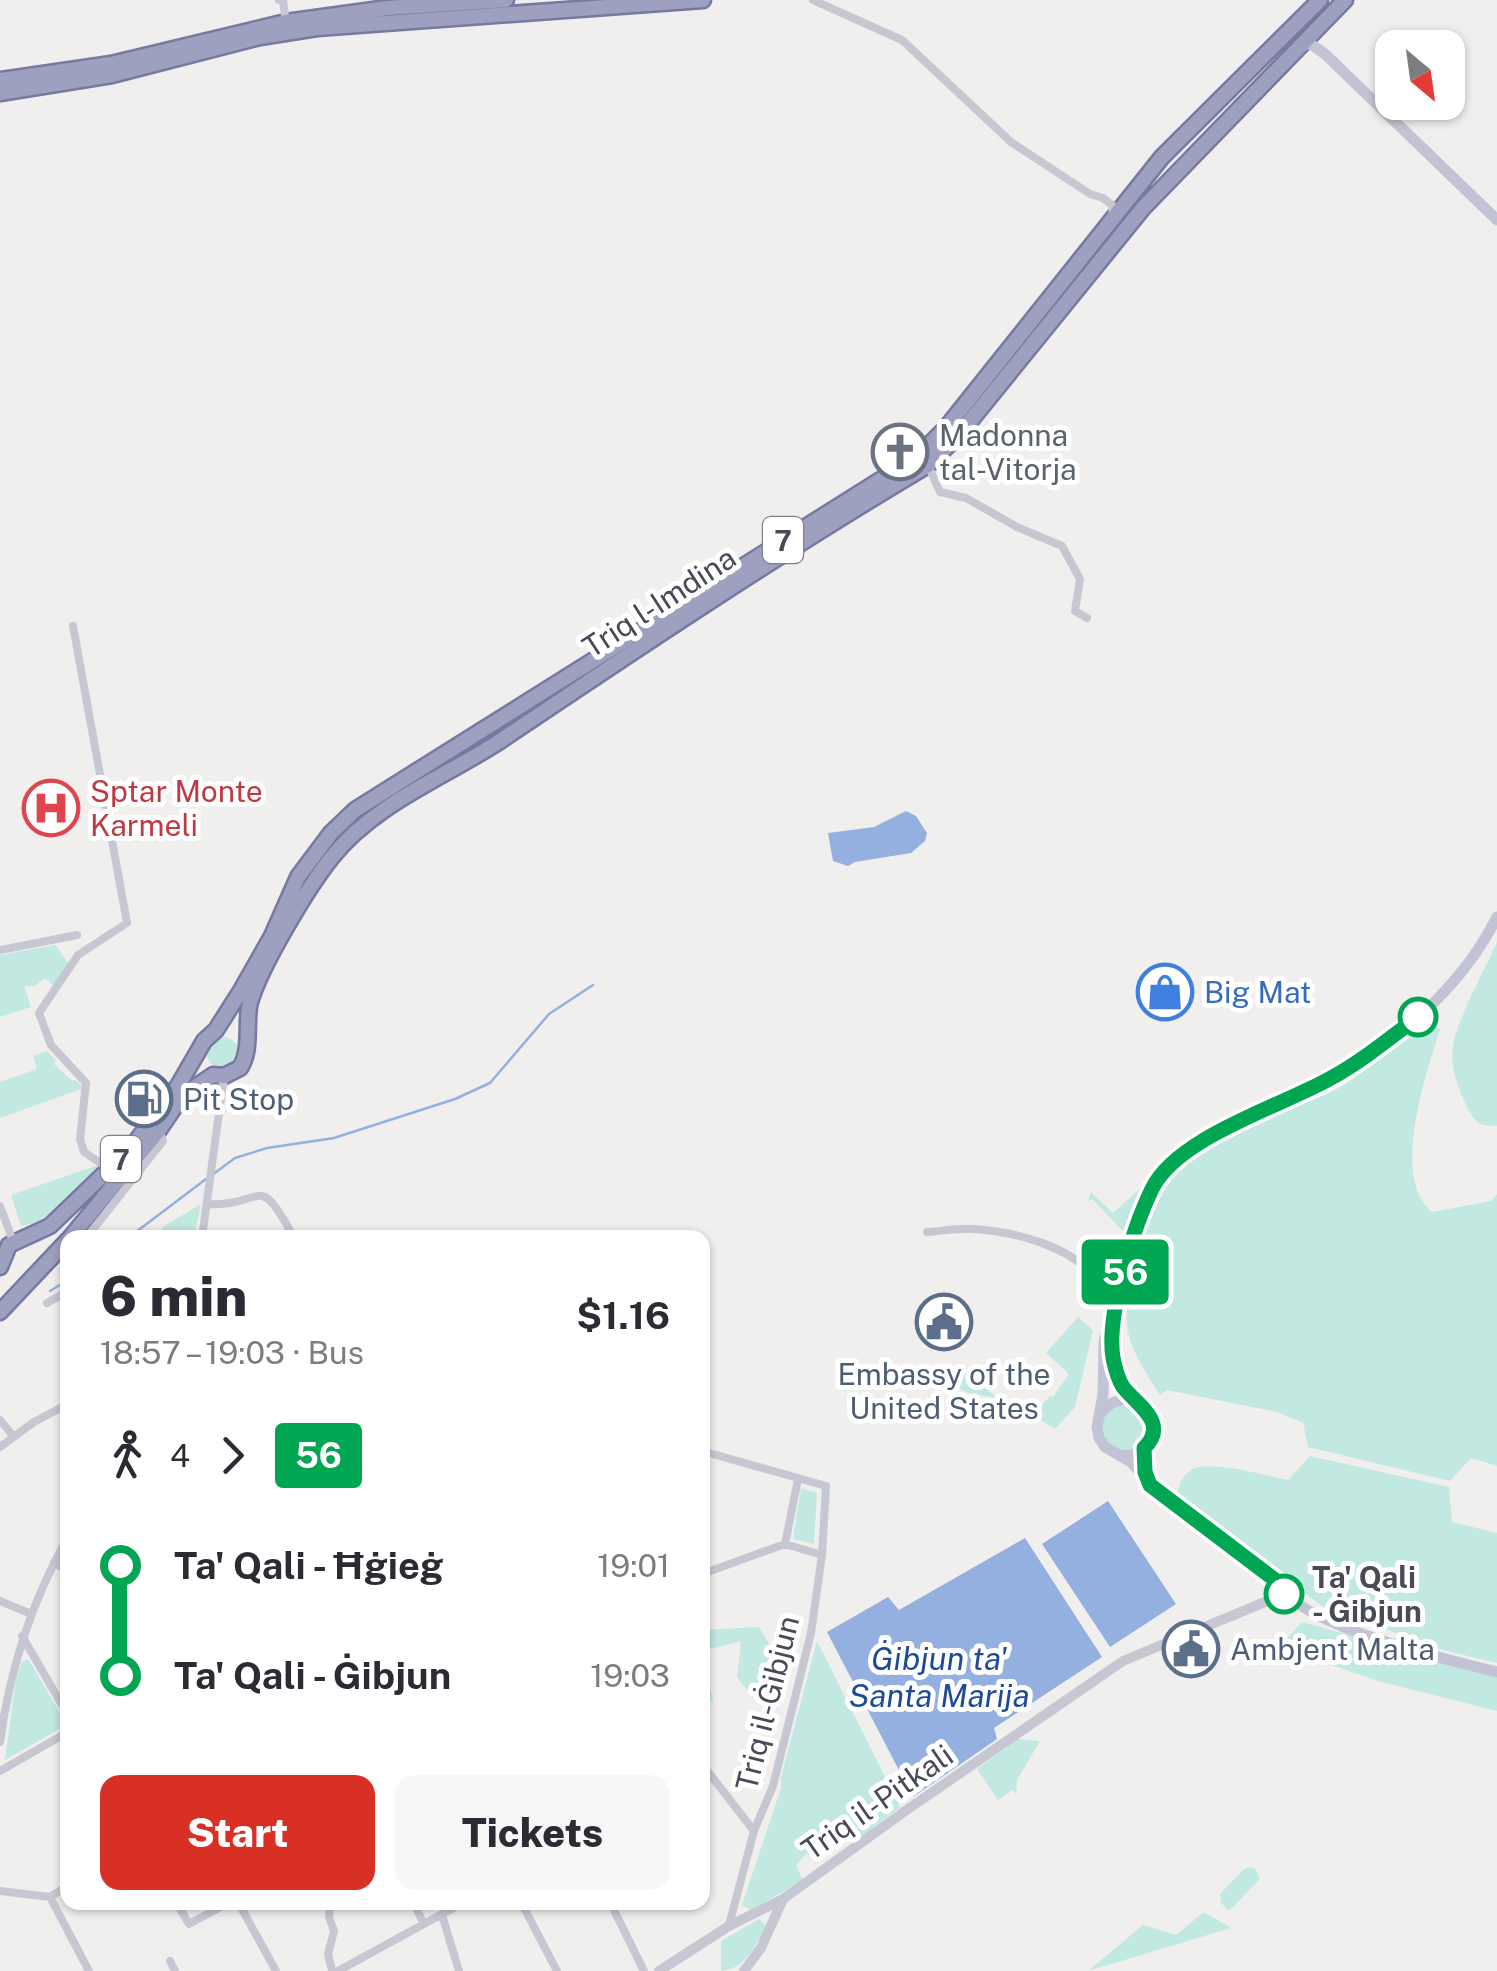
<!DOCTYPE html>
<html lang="en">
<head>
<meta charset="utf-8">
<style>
	body { margin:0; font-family:"Public Sans",sans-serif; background:#f7f7f7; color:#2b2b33; height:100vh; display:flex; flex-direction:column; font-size:38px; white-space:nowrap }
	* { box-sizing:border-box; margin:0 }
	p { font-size:32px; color:#7c7c81 }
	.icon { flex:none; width:55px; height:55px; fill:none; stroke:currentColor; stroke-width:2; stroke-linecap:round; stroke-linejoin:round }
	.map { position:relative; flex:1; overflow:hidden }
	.drawer { position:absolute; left:60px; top:1230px; width:650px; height:680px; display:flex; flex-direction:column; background:#fff; border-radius:20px; box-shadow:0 2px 8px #0004 }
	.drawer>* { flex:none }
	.badge { padding:0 20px; border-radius:8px; font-size:35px; line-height:65px }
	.needle { width:65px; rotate:151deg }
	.tools { position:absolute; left:1375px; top:30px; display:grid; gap:20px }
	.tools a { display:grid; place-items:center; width:90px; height:90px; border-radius:20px; background:#fff; box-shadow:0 2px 8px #0004; font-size:50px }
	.map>.badge { position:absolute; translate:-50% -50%; box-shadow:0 0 0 5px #fff }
	.legs { display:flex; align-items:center; gap:15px; height:110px; padding:0 40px; font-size:32px }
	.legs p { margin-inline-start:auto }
	.summary { display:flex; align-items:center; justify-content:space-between; height:170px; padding:0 40px }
	h1 { font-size:55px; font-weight:800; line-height:75px }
	.button { display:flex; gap:20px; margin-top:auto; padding:20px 40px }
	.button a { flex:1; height:115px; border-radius:20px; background:#d93025; color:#fff; font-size:40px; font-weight:800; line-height:115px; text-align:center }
	.button a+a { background:#f7f7f7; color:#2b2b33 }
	ul { padding:0 40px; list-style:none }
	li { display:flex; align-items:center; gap:35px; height:110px; font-size:38px }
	li i { display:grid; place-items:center; width:15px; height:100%; margin:0 12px; background:currentColor }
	li i::after { content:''; width:25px; height:25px; margin:-12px; border:8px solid; border-radius:50%; background:#fff }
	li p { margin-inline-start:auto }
	li:first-child i { background:linear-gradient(#0000 50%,currentColor 0) }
	li:last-child i { background:linear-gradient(currentColor 50%,#0000 0) }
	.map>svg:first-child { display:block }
	.green { fill:#c1e9e1 }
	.water { fill:#93b0e0 }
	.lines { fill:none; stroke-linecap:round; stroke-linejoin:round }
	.stream { stroke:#93b0e0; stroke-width:2.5 }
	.trunk-casing { stroke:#7679a2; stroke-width:19 }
	.minor { stroke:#c6c7d3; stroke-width:8 }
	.tertiary { stroke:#c6c7d3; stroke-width:10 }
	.secondary { stroke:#c2c3d4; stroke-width:11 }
	.trunk { stroke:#9ea0c0; stroke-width:14 }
	.line-1-casing { stroke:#fff; stroke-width:22 }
	.line-1 { stroke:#00a651; stroke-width:15 }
	.stop-1-dot { fill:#fff; stroke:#00a651; stroke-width:5 }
	.labels { text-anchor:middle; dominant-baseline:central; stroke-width:10; stroke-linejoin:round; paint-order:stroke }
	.shield { fill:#fff; stroke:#7f808a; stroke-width:2.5 }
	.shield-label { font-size:28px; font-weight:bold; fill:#484a58 }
	.worship-label { font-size:30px; fill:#5b616d; stroke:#fff; text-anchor:start }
	.street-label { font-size:30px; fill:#484a58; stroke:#fff }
	.health-label { font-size:30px; fill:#be3a42; stroke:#fff; text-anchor:start }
	.shop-label { font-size:30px; fill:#366cbe; stroke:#fff; text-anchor:start }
	.service-label { font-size:30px; fill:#4e5e75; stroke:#fff; text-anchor:start }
	.stop-label { font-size:30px; font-weight:bold; fill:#484a58; stroke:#fff; text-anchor:start }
	.water-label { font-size:32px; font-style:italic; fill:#1e4a96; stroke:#fff }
</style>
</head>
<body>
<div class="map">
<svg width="1497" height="1971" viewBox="0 0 1497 1971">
	<rect width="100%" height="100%" fill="#f0efee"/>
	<path class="green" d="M1497,942V1126C1480,1127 1475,1123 1467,1107C1458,1089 1450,1066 1453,1046C1456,1022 1486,967 1497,942Z
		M55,945L69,964L54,986L45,978L35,986H24L31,1007L0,1017V955Z
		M1431,1024L1440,1029C1426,1074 1390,1178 1432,1212L1491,1201L1497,1194V1466L1471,1458L1450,1481L1308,1447L1303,1423L1277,1412L1167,1390L1160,1395C1122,1336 1120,1328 1137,1259C1161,1159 1206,1145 1293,1108C1309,1101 1328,1095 1342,1086C1370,1068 1396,1046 1423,1026Z
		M207 1053a16 16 0 1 1 32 0a16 16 0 1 1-32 0Z
		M47,1051L56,1061L54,1064L72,1081L75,1080L84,1088L0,1118V1082L37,1069L33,1056Z
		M98,1165C93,1188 44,1224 21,1226L11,1195Z
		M1142,1187L1127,1235L1092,1199L1088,1201L1091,1192L1113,1213Z
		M201,1204L194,1237H168L161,1228Z
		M1078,1317L1093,1330L1075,1407L1055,1429L1033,1415L1050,1396L1053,1397L1069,1374L1046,1353Z
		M962,1367L997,1398L971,1394L947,1383Z
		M1102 1427a23 23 0 1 1 46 0a23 23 0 1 1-46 0Z
		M1310,1456L1449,1487L1452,1522L1497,1533V1663L1439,1649L1322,1606L1176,1498C1179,1487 1181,1476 1191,1470C1207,1459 1267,1476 1288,1480Z
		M801,1488L817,1493L814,1544L793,1539Z
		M1302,1622L1497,1676V1711L1378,1681L1279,1647Z
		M759,1627L773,1650L774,1689L748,1691L737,1677L741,1641L703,1651L713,1701L703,1702V1630Z
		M817,1641L900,1807L861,1837L841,1817L796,1865L803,1880L751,1910L742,1905L781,1788V1777Z
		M29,1660L67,1725L5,1760L15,1685L22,1661Z
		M1018,1739L1040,1741L1017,1780L1016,1794L1012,1790L998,1800L977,1769Z
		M1250,1867L1255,1869L1260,1879L1229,1911L1221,1903L1220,1894L1244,1869Z
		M1204,1912L1231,1928L1088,1971L1143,1925L1176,1935Z
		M759,1919L767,1926C755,1945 746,1969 721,1971V1941Z"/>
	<path class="water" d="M906,811L916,816L927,833L925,841L911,853L855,862L848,866L833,861L828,833L874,827Z
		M1108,1501L1176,1604L1110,1647L1042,1544Z
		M1025,1538L1102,1657L994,1728L997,1739L913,1797L827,1632L888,1597L899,1610Z"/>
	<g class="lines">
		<path class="stream" d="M212,1175L235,1158L267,1148L334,1138L455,1099L490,1083L549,1014L593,985
			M128,1238L206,1179
			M50,1291L68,1280"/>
		<g class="trunk-casing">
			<path id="trunk" d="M0,80L111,64L286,22L387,8L506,0
				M0,93L112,75L260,37L317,28L703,0
				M70,1238L159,1130L182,1096L213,1075L224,1076L240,1068C252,1050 245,1023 250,1002C261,965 308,887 332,857C374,804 445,777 500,741C641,646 782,552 928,465L958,436L1143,208L1345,0
				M0,1267L9,1245L50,1226L131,1148L178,1086L204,1041L216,1030L242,989L272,936L298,877L331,833L355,810L917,457L946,428L1162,157L1320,0
				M0,1312L68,1240"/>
		</g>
		<path class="minor" d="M279,0L283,1L286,22
			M813,0L902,40L1011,142L1090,194L1103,198L1112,205L1113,216
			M928,465L940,492L966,498L1017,527L1062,546L1080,579L1075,611L1087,618
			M73,626L127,923L78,955L39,1013L51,1045L86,1083L80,1139L84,1152L111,1170
			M0,950L77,935
			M209,1204C264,1207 257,1168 294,1238
			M0,1206L13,1241
			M927,1232C942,1231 959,1228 974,1229C1015,1232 1068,1245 1095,1277L1093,1289L1087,1295
			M87,1237L163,1141L159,1130
			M156,1238H161
			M202,1238L224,1076
			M47,1303L68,1291
			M0,1420L13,1436
			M0,1447L34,1422L68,1404
			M702,1451L826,1486L822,1555L811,1633L773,1786L754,1831L729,1925
			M785,1544L798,1479
			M54,1562L68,1572
			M702,1574L785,1544L822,1555
			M0,1601L29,1613
			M22,1636L68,1715
			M0,1742C10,1668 31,1602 68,1537
			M702,1764L754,1831
			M0,1771L68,1732
			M0,1891L50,1897L68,1886
			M50,1897L89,1971
			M176,1902L189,1924L230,1902
			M238,1902L276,1971
			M331,1902L329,1917L334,1931L328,1954L332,1971
			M413,1902L424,1924
			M521,1902L557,1971
			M610,1902L644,1971
			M442,1915L459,1971
			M170,1961L175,1971
			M338,1971L464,1902"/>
		<path class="tertiary" d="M659,1971L729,1926L783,1899L908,1809L1123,1661L1284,1594
			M744,1971L761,1948L783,1899"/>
		<path class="secondary" d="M1300,46L1309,43L1325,54L1497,220
			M1497,917C1456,999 1375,1060 1294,1098C1242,1123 1190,1141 1152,1187L1104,1342L1103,1395L1097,1427L1099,1438L1105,1447L1131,1462L1165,1500L1279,1583C1297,1626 1450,1660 1497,1672
			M1111,1333C1112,1349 1112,1367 1120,1381C1134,1407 1161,1406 1150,1442L1133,1455H1122
			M1101,1413C1109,1402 1123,1396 1137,1402"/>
		<use href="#trunk" class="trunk"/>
	</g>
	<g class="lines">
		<g class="line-1-casing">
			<path id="line-1" d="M1284,1594L1279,1583L1150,1485L1145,1472L1144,1448C1170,1423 1137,1405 1123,1387C1118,1379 1115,1368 1113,1358C1106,1316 1133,1228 1152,1189C1177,1137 1282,1106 1331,1078C1362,1061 1390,1038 1418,1017"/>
		</g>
		<use href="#line-1" class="line-1"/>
	</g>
	<defs>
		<g id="church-ring" transform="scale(2.875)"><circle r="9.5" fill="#fff" stroke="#6b7280" stroke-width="1.5"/><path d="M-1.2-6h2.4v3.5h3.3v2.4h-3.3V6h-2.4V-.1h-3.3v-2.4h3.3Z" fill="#6b7280"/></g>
		<g id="hospital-ring" transform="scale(2.875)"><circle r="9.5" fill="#fff" stroke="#e0444e" stroke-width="1.5"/><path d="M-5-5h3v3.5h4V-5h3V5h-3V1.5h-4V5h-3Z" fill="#e0444e"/></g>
		<g id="shop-ring" transform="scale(2.875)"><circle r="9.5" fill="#fff" stroke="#3f7fe0" stroke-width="1.5"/><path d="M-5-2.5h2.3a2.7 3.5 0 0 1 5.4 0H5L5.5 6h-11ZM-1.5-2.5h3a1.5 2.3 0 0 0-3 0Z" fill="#3f7fe0"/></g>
		<g id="fuel-ring" transform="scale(2.875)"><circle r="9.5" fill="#fff" stroke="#5c6f8a" stroke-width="1.5"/><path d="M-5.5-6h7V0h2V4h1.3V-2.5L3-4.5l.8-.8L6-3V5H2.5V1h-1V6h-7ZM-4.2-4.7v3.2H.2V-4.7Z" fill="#5c6f8a"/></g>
		<g id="civic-ring" transform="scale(2.875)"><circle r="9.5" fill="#fff" stroke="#5c6f8a" stroke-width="1.5"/><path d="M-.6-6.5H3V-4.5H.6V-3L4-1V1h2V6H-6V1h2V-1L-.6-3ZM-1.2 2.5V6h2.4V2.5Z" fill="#5c6f8a"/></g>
	</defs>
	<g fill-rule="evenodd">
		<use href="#church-ring" x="900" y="452"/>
		<use href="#hospital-ring" x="51" y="808"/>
		<use href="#shop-ring" x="1165" y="992"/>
		<use href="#fuel-ring" x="144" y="1099"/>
		<use href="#civic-ring" x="944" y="1322"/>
		<use href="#civic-ring" x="1191" y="1649"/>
	</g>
	<g class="stop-1-dot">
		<circle cx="1418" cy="1017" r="18"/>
		<circle cx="1284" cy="1594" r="18"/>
	</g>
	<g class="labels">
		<g class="shield">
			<rect x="763" y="517" width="40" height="46" rx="8"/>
			<rect x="101" y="1136" width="40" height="46" rx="8"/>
		</g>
		<g class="shield-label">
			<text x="783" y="540">7</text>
			<text x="121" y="1159">7</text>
		</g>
		<g class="worship-label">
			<text x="939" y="435">Madonna<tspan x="939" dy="34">tal-Vitorja</tspan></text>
		</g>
		<g class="street-label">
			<text transform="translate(659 602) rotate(-33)">Triq l-Imdina</text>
			<text transform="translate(767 1703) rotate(-76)">Triq il-Ġibjun</text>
			<text transform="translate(877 1802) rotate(-35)">Triq il-Pitkali</text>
		</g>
		<g class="health-label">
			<text x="90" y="791">Sptar Monte<tspan x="90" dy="34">Karmeli</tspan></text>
		</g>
		<g class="shop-label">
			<text x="1204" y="992">Big Mat</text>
		</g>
		<g class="service-label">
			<text x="183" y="1099">Pit Stop</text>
			<text x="944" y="1374" text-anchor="middle">Embassy of the<tspan x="944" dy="34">United States</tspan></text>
			<text x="1230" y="1649">Ambjent Malta</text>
		</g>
		<g class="stop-label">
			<text x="1312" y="1577">Ta' Qali<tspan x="1312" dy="34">- Ġibjun</tspan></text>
		</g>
		<g class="water-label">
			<text x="939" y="1658">Ġibjun ta'<tspan x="939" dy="37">Santa Marija</tspan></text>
		</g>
	</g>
</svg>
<div class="tools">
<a><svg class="needle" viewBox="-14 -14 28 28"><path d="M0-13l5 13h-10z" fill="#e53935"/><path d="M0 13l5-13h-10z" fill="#7c7c81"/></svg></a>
</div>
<b class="badge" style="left:1125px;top:1272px;background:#00a651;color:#fff">56</b>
<section class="drawer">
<div class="summary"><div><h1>6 min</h1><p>18:57 – 19:03 · Bus</p></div><b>$1.16</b></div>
<div class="legs"><svg class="icon" aria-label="walk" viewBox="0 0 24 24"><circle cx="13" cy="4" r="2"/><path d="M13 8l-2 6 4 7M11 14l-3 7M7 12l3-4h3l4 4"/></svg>4<svg class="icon" aria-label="forward" viewBox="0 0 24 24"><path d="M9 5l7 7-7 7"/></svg><b class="badge" style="background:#00a651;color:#fff">56</b></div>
<ul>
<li><i style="color:#00a651"></i><b>Ta' Qali - Ħġieġ</b><p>19:01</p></li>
<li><i style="color:#00a651"></i><b>Ta' Qali - Ġibjun</b><p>19:03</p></li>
</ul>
<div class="button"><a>Start</a><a>Tickets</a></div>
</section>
</div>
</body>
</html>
